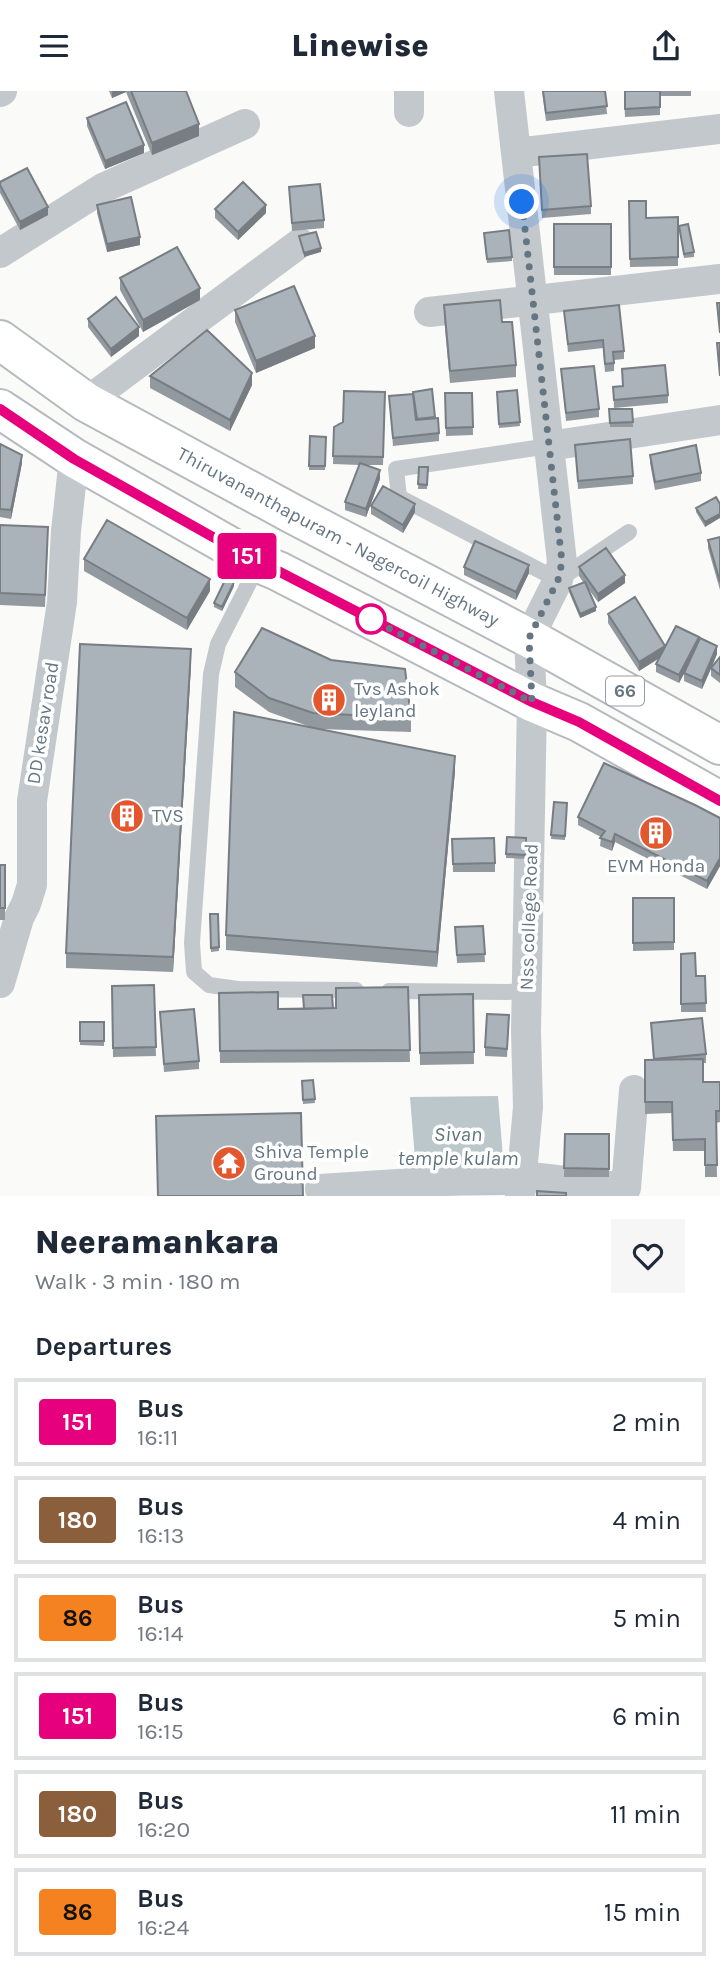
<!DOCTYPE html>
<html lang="en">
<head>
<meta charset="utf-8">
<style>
	body { margin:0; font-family:Karla,sans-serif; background:#f6f6f7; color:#1f2937; height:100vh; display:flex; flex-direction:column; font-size:26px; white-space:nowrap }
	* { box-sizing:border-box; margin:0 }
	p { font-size:23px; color:#747a83 }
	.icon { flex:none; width:38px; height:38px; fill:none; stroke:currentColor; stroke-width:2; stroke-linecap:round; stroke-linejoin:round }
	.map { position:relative; height:1105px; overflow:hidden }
	.details { display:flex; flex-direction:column; background:#fff; flex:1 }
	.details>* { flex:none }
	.badge { padding:0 14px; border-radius:5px; font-size:24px; line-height:46px }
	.you { position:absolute; width:35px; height:35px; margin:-18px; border:5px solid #fff; border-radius:50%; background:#1a73e8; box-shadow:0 0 0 10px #1a73e833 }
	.map>.badge { position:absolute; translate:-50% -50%; box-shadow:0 0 0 4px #fff }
	h2 { padding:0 35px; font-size:26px; line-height:63px }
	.round { display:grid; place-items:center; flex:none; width:74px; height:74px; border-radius:0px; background:#f6f6f7 }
	.headline { display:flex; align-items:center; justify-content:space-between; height:119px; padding:0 35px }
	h1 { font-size:33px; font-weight:800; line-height:52px }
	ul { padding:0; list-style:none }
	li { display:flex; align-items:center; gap:21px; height:88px; margin:0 14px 10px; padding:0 21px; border:4px solid #e0e1e3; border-radius:0px }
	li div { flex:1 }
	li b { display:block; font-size:26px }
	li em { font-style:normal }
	li .badge { min-width:77px; font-weight:700; text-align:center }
	header { display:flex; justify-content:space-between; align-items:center; height:91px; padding:0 35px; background:#fff; font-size:32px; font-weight:800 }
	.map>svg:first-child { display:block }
	.water { fill:#bbc7cb }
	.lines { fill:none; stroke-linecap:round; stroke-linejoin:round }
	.primary-casing { stroke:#b5babe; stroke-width:42 }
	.service { stroke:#c3c8cc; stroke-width:16 }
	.minor { stroke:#c3c8cc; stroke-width:30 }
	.primary { stroke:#fff; stroke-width:38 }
	.wall { fill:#929a9f }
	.shaded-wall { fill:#777d82 }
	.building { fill:#aab3b9; stroke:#777d82; stroke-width:2 }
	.line-casing { stroke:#fff; stroke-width:16 }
	.line { stroke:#e6007e; stroke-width:10 }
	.walk { stroke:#657683; stroke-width:7; stroke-dasharray:0 12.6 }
	.stop-dot { fill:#fff; stroke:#e6007e; stroke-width:3.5 }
	.labels { text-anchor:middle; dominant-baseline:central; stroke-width:7; stroke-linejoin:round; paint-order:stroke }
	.shield { fill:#fff; stroke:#939fa8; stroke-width:2 }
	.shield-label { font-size:18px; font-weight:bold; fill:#657683 }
	.street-label { font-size:19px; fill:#657683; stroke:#fff }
	.poi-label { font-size:19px; fill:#657683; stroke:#fff; text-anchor:start }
	.water-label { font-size:21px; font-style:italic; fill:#60757c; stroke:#fff }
</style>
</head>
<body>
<header><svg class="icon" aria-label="menu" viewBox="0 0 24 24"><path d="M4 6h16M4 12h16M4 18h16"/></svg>Linewise<svg class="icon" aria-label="share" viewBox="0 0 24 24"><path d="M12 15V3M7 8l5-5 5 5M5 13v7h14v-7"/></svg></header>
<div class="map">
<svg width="720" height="1105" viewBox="0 0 720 1105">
	<rect width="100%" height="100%" fill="#fafaf8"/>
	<path class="water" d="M498,1005L506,1104L418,1105L410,1006Z"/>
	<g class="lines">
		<g class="primary-casing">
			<g id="primary">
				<path id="s1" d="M0,249L86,311L291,422L529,547L720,654"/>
				<path d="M0,318L74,367L259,472L278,480L532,611L579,631L720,710"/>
			</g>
		</g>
		<path class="service" d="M549,355L396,378L399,406L558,489L629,441
			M259,472L218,553L211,583L192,852L194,881L209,894L238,898L356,899
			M389,900L527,901"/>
		<path class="minor" d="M409,0V21
			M509,0L562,471L558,489L529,547L532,611L526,940L528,1016L520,1105
			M0,1L2,0
			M516,62L720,38
			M0,162L103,97L245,33
			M429,221L720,188
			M86,311L300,152
			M549,355L720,329
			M0,892L19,827L26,813L32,794V710L62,511L66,440L74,367
			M320,1098L522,1085L626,1097L634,999"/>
		<use href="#primary" class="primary"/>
	</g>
	<path class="wall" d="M109,0H186L199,45L152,64L126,1L112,7Z
		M542,0H605L607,23L546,30Z
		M624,0H691V5H660V24L625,26Z
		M87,27L144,62L105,78L87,35Z
		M539,66L591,115V123L542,127Z
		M0,91L48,124L20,139L0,102Z
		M289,96L324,129V137L292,140Z
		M629,110L646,127L678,126V175L630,176Z
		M97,114L140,154L107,161L97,122Z
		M215,118L266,122L238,149L215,127Z
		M554,133H611V184H554Z
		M679,135L694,161V166L684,167Z
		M484,146L512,166V170L487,172Z
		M120,187L200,209L143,241L120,199Z
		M444,214L502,231L516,274V286L450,292L444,226Z
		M235,219L315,257L256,282L235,231Z
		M564,220L624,260V268L614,269V280L605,281L603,257L568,261Z
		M88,228L139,245L111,266L88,236Z
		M561,278L599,318V326L566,330Z
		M622,278L668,304V312L614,317L613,296L622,295Z
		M150,285L252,294L230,340L150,297Z
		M432,298L435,327L439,342V350L393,355L389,305L416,329Z
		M517,299L520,335L499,337L497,301Z
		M385,301L383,374H365L380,388L366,426L345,419V411L359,374L333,373L334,336L343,331Z
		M445,302H472L473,344L446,345Z
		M609,318H632L633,336H610Z
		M310,345L326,346L325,379H309Z
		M0,353L22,372L11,428L0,426Z
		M575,354L633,385V393L578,398Z
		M650,364L701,382V390L655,399L650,372Z
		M419,376H428L427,398H418Z
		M716,406L705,436L696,421V417Z
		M371,415L415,421L403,442L371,423Z
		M0,434L48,448L45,516L0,514Z
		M720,446V499L708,457V449Z
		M84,468L210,500L187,539L84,480Z
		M464,476L529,482L516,509L464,484Z
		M579,476L625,492L598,511L587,496L596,520L580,527L569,501V497L583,491L579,485Z
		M234,495L222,520L214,516V512Z
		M608,523L665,555L699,550L717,563L712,576L720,566V592L711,585V578L702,598L684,590V583L679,592L656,581V573L660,567L639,580L608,532Z
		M191,573L173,881L66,877V862Z
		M235,581L411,627V641L318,638L455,680L437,876L226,859V844L308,635L269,621L235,596Z
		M554,711L567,712L565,749L551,748Z
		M578,726L720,727V775L707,798L615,751L612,760L600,755L601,746L578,734Z
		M507,746L526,747V768L506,767Z
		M452,748L495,772V781H453Z
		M0,774H5V829H0Z
		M633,807H674V859L633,860Z
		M210,823H218L219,860L211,861Z
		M483,835L485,871L457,872L455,836Z
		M681,863L696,885H705L706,921H681Z
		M154,894L156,965L113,966L112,895Z
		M408,896L410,971L220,972L219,902L278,918L336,917Z
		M473,903L474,973L420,974L419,904Z
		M160,921L199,970V978L164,981Z
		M80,931H104V955L80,954Z
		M651,932L706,963V972H703V991H720V1031L716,1032L717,1086H705V1060H673L672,1022L645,1023V969L653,968Z
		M509,933L507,966L485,965V956Z
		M313,989L315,1012L303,1013L302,990Z
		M565,1043H609V1086H564Z"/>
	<path class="shaded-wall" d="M112,0H126V1L112,7Z
		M199,33V45L152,64V52Z
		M144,54V62L105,78V70Z
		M266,114V122L238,149V141Z
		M48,116V124L20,139V131Z
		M140,146V154L107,161V153Z
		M321,157V161L304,166V162Z
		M200,197V209L143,241V229Z
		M139,236V245L111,266V258Z
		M315,245V257L256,282V270Z
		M252,282V294L230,340V329Z
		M22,364V372L11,428V419Z
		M380,379V388L366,426V418Z
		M415,413V421L403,442V434Z
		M720,423V427L705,436V431Z
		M529,474V482L516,509V501Z
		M625,484V492L598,511V503Z
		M210,488V500L187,539V527Z
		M234,491V495L222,520V516Z
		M596,516V520L580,527V523Z
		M699,546V554L679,592V584Z
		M665,555V563L639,580V571Z
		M717,555V563L702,598V590Z
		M191,558V573L173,881V866Z
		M455,665V680L437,876V861Z
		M615,743V751L612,760V751Z
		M720,767V775L707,798V790Z"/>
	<path class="building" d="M131,0H186L199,33L152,52Z
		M543,0H605L607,15L546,22Z
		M625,0H660V16L625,18Z
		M126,11L144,54L105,70L87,27Z
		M587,63L591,115L542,119L539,66Z
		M27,77L48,116L20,131L0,94V91Z
		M243,91L266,114L238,141L215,118Z
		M320,93L324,129L292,132L289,96Z
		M131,106L140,146L107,153L97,114Z
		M629,110H646V127L678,126V166L630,168Z
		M554,133H611V176H554Z
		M688,133L694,161L684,163L679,135Z
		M509,139L512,166L487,168L484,142Z
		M316,141L321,157L304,162L299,145Z
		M177,156L200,197L143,229L120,187Z
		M294,195L315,245L256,270L235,219Z
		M116,206L139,236L111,258L88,228Z
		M500,209L502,231H512L516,274L450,280L444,214Z
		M717,212H720V242Z
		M619,214L624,260L613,261L614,272L605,273L603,249L568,253L564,220Z
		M207,239L252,282L230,329L150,285Z
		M717,252H720V285Z
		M665,274L668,304L614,309L613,296L623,295L622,278Z
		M594,275L599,318L566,322L561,278Z
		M432,298L435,326L417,328L413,301Z
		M517,299L520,331L499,333L497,301Z
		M344,300L385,301L383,366L333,365L334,336L343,331Z
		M445,302H472L473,336L446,337Z
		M413,303L416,329L438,327L439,342L393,347L389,305Z
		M609,318H632L633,331L610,332Z
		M310,345L326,346L325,375H309Z
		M630,348L633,385L578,390L575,354Z
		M0,353L22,364L11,419L0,418Z
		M696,354L701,382L655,391L650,364Z
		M360,372L380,379L366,418L345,411Z
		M419,376H428L427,394L418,393Z
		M383,395L415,413L403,434L371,415Z
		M716,406L720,413V423L705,431L696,417Z
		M107,429L210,488L187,527L84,468Z
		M0,434L48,436L45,504L0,502Z
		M720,446V491L708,449Z
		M475,450L529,474L516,501L464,476Z
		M606,457L625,484L598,503L579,476Z
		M226,487L234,491L222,516L214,512Z
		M585,491L596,516L580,523L569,497Z
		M635,506L665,555L639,571L608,523Z
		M676,535L699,546L679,584L656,573Z
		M262,537L331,569L405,578L411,627L313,622L269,607L235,581Z
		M700,547L717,555L702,590L684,582Z
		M80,553L191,558L173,866L66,862Z
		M720,566V584L711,577Z
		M234,621L455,665L437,861L226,844Z
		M604,672L695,714L720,727V767L707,790L615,743L612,751L600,747L605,740L578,726Z
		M554,711L567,712L565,745L551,744Z
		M507,746L526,747V764L506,763Z
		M494,747L495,772L453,773L452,748Z
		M0,774H5V817H0Z
		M633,807H674V851L633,852Z
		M210,823H218L219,856L211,857Z
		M483,835L485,863L457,864L455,836Z
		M695,862L696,885H705L706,912L681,913V863Z
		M154,894L156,956L113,957L112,895Z
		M408,896L410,959L220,960L219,902L278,901V918L336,917V897Z
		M473,903L474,961L420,962L419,904Z
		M303,904H332L333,917L304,918Z
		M194,918L199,970L164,973L160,921Z
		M487,923L509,924L507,958L485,956Z
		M702,927L706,963L654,968L651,932Z
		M80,931H104V950H80Z
		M703,968V991H720V1020H716L717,1074H705V1048L673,1049L672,1011H645V969Z
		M313,989L315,1008L303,1009L302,990Z
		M301,1022L303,1105H158L156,1025Z
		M565,1043H609V1078L564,1077Z
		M537,1100L566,1102V1105H537Z"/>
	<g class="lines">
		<g class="line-casing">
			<path id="line" d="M0,318L74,368L259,472L278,480L532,611L579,631L720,710"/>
		</g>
		<use href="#line" class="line"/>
		<path class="walk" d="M371,528L369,527L532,611L529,547L558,489L562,471L522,111"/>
	</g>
	<defs>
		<g id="building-disc" transform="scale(1.75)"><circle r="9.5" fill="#e4572e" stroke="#fff"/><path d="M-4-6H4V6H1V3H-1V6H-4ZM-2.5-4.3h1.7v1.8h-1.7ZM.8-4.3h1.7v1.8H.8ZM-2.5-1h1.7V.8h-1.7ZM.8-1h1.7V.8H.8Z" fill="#fff"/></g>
		<g id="temple-disc" transform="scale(1.75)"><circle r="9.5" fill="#e4572e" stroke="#fff"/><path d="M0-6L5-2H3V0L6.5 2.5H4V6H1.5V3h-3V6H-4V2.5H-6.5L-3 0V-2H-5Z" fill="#fff"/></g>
	</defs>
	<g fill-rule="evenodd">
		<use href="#building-disc" x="329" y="609"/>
		<use href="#building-disc" x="127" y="725"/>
		<use href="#building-disc" x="656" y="742"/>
		<use href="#temple-disc" x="229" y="1072"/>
	</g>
	<circle class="stop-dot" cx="371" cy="528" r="14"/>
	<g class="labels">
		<rect class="shield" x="606" y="585.5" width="38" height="29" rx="5"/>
		<g class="shield-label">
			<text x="625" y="600">66</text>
		</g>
		<g class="street-label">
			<text stroke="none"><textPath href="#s1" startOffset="392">Thiruvananthapuram - Nagercoil Highway</textPath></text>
			<text transform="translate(43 632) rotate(-81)">DD kesav road</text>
			<text transform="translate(529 826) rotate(-88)">Nss college Road</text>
		</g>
		<g class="poi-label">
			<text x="354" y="598">Tvs Ashok<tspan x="354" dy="22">leyland</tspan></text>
			<text x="152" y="725">TVS</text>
			<text x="656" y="775" text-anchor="middle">EVM Honda</text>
			<text x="254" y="1061">Shiva Temple<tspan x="254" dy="22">Ground</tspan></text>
		</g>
		<g class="water-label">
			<text x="458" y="1043">Sivan<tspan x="458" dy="24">temple kulam</tspan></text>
		</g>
	</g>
</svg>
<div class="you" style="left:522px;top:111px"></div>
<b class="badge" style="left:247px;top:465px;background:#e6007e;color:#fff">151</b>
</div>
<section class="details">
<div class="headline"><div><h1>Neeramankara</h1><p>Walk · 3 min · 180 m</p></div><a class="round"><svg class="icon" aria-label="heart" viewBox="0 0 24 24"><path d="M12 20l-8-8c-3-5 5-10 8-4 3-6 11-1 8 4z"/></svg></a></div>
<h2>Departures</h2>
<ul>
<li><span class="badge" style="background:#e6007e;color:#fff">151</span><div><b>Bus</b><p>16:11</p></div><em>2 min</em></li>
<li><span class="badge" style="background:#8b5e3c;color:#fff">180</span><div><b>Bus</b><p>16:13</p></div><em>4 min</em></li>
<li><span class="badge" style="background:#f58220;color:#111">86</span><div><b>Bus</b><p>16:14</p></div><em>5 min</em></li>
<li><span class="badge" style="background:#e6007e;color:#fff">151</span><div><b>Bus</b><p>16:15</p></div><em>6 min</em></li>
<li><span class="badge" style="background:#8b5e3c;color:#fff">180</span><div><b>Bus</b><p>16:20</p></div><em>11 min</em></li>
<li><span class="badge" style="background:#f58220;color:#111">86</span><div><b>Bus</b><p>16:24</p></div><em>15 min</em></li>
</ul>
</section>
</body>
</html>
